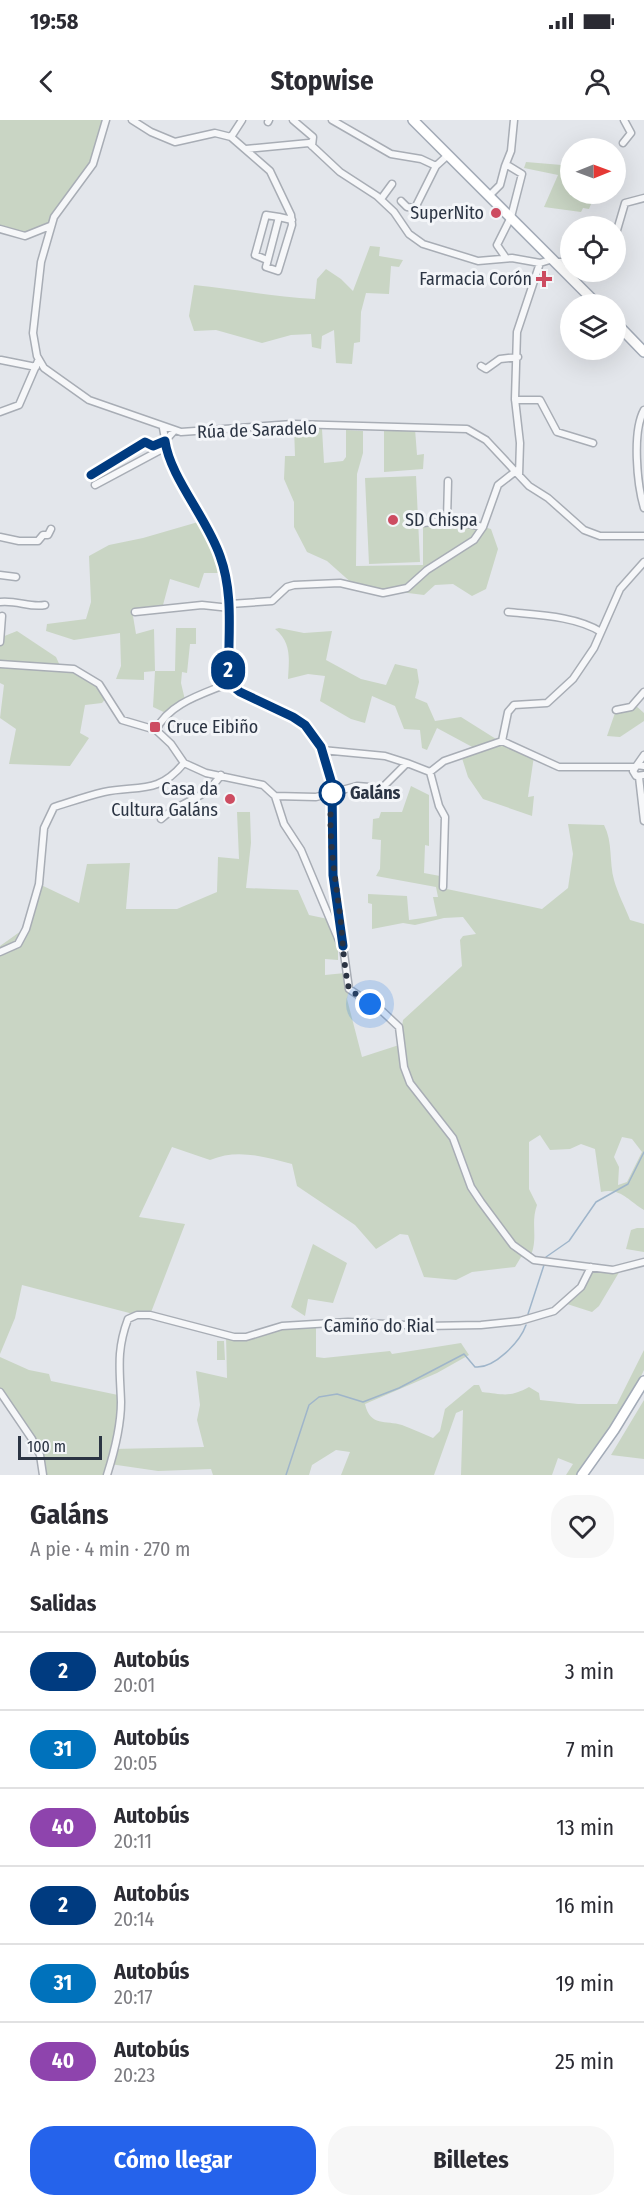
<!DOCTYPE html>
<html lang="es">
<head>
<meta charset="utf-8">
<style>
	body { margin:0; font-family:"Fira Sans Condensed",sans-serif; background:#f7f7f7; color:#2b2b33; height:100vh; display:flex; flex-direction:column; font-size:22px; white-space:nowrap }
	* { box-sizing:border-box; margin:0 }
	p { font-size:20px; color:#7c7c81 }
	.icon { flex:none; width:33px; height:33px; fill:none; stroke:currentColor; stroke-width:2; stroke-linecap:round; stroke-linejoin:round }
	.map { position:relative; height:1355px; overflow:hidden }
	.panel { display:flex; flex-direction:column; background:#fff; flex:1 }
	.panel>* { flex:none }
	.badge { padding:0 12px; border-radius:20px; font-size:21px; line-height:39px }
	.needle { width:39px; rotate:89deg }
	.controls { position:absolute; left:560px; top:18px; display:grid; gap:12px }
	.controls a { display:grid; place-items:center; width:66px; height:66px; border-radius:50%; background:#fff; box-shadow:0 6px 24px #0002; font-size:30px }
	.scale { position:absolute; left:18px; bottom:15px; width:84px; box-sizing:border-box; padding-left:6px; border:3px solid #2b3443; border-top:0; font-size:16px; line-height:21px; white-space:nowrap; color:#2b3443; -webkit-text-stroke:4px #f3f5f8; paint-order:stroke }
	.you { position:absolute; width:30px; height:30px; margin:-15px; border:4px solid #fff; border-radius:50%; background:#1a73e8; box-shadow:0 0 0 9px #1a73e833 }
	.map>.badge { position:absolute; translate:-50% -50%; box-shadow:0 0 0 3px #fff }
	h2 { padding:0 30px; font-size:22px; line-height:54px }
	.round { display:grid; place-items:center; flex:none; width:63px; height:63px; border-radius:24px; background:#f7f7f7 }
	.overview { display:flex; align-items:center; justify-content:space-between; height:102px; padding:0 30px }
	h1 { font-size:28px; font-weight:700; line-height:45px }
	.button { display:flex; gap:12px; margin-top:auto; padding:12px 30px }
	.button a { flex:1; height:69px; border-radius:24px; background:#2563eb; color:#fff; font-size:24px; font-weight:700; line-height:69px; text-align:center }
	.button a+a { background:#f7f7f7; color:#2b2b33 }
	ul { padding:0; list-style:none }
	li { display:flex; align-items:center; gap:18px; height:78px; padding:0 30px; border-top:2px solid #e1e1e2 }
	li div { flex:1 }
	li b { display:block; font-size:22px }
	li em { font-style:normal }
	li .badge { min-width:66px; font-weight:700; text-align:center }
	.status { display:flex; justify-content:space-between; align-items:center; height:42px; padding:0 30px; background:#fff; direction:ltr }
	.status svg { height:16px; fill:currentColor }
	header { display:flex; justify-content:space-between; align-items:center; height:78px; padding:0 30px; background:#fff; font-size:27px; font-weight:700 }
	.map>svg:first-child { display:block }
	.green { fill:#c9d5c4; fill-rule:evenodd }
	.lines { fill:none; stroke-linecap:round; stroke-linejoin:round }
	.stream { stroke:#9fb5ca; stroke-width:1.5 }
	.street-casing { stroke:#a8adb5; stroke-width:9 }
	.primary-casing { stroke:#a3abb7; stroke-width:12 }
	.street { stroke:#f6f7f9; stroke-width:6 }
	.primary { stroke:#fff; stroke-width:9 }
	.line-casing { stroke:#fff; stroke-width:14 }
	.line { stroke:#003b80; stroke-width:9 }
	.walk { stroke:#2b3443; stroke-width:6; stroke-dasharray:0 10.8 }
	.poi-dot { fill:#cd4c61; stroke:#f3f5f8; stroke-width:2 }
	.stop-dot { fill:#fff; stroke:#003b80; stroke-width:3 }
	.labels { text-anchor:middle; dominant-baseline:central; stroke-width:6; stroke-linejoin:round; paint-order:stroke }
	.poi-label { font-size:18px; fill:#2b3443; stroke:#f3f5f8; text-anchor:end }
	.street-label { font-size:18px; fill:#2b3443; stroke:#f3f5f8 }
	.stop-label { font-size:18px; font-weight:bold; fill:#2b3443; stroke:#f3f5f8; text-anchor:start }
</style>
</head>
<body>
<div class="status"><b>19:58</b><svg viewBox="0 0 49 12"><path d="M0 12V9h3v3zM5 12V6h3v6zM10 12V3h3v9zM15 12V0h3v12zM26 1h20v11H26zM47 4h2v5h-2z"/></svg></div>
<header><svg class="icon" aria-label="back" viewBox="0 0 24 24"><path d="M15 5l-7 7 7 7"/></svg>Stopwise<svg class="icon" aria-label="person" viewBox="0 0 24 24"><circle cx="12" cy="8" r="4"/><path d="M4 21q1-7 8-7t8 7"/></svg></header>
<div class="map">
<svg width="644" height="1355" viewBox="0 0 644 1355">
	<rect width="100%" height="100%" fill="#e3e6eb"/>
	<path class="green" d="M0,0H106L97,33L50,106L30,114L0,112Z
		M565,37H570V74H595L589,89L583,88L581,92L544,87L558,55L524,48L526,42L562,45Z
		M370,126L380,127L379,136L403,140L399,147L391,146L389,174L366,173L361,192L360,222L354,223L352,244L336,243L334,210L322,216L321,229L312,227L311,214L291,215L262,223L216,210L194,211L189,196L194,165C235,169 274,177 315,179L317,159L326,149L341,159L353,171Z
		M294,307L322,309L324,343L343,341L346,337V310L363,311V333L357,354L356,446L423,445V403C446,400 468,403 491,409L498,429L486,469L472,476L453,464L435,465L424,475L360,467L354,465L327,441L307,432L294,407V382L284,359L285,336H295Z
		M384,309H415L417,335L424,334L423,349L384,352Z
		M416,356L420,442L369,444L365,358Z
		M205,400L225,453H204L199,468L170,459L163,485L132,490L136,514L154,509L155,551H175L176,508H196V524H190L187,553L182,552L181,563L185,580L170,595L153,587L155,551L144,552V560L116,559L121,546L120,513L74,520L46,511L47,504L86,499L91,482L89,436L109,425L143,418Z
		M279,508L304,513L332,511L326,540L361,559L386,565L395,544L417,549L419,562L415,578L427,583L435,601L461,597L496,619L534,636L528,677L534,676L532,696L483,679L468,657L461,635L476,629L437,608L427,630L422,628L420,610L404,609L395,586L372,576L365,603L351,599L320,581L325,556L308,554L288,559C289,539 292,523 275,509Z
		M17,511L56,537L61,548C81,550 95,561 107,577L102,583L85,585L80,613L89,618L70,646L9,644L16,609L0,598L4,565L0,563V522L2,517Z
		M634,584L644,593V601L620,617L607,616L616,590Z
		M411,666L429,675V726L425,725L424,753L440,756L442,768L542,789L568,768L573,734L568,704L604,705C613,722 609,742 614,760C618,774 625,787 630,800L644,804V1090C629,1081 620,1067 601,1072L595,1029L581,1024L570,1029L550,1030L540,1015L529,1022V1069L537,1085C530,1105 539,1117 530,1138L521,1137L515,1147L472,1152L456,1160L424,1157L408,1115L400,1114L376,1129L355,1105L297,1066L292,1044C264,1037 238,1028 210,1040L172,1027L139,1097L185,1104L150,1195H137L22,1165L15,1198L0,1234V826L21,811L39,764L79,783L87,744L130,743L126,789H177L217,772L218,737L239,739L237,692H250L251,723L246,768L298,770L309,795L328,799L338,826V840L325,839V855L345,853L349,869L347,879L362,937L399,925V907L402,906L403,900L462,846L460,820L463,816L476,814L463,797L444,798L415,805L403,803L372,809V784L368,783V774L407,776L409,800L437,796L433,777H438L436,767L376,756L380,749L381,720L372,719L373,699L379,698L381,692H402ZM622,1017L632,1019L642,1032L627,1062L618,1065L619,1047L614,1037Z
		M637,1108H644V1132L626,1129L631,1110Z
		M313,1124L347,1143L333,1183L308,1179L305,1196L291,1187Z
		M591,1147L621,1149L599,1186L592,1192L564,1183L581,1167Z
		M316,1205V1237L324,1238L390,1231L392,1234L461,1223L469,1235L437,1253L365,1284C370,1307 386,1300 402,1305C413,1309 423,1314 433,1318L440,1311L445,1289L474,1265H479L482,1272C503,1274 509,1278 529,1267L539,1273L540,1280L578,1284H617L644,1230V1250L630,1279L578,1355H566L573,1344L558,1338L552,1355H461L463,1290L456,1293L434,1355H341L350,1332L336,1330L312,1345L309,1355H213L211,1349L158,1351L110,1344L106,1355H43L41,1336L0,1272V1237L29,1250L49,1254L51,1261L118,1275L120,1272L113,1329L204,1327L197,1300L200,1285L196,1251L227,1258L226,1215L246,1217L282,1206Z
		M217,1221H224L225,1240H217Z
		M644,1280V1339L611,1335Z"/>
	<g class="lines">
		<path class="stream" d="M546,1137L569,1121L596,1082L628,1064L644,1032
			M528,1194L544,1145
			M286,1355L309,1285L319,1277L337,1274L363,1282L399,1268L464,1234L475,1247C494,1249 520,1222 526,1205"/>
		<g class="street-casing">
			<path id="street" d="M106,0L93,44L54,97L41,142L33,213L37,236L44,248L89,280L181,312L293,304L467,309L486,320L529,366L548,378L584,410L600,416H643
				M132,0L151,12L175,22L215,13L231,17L270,51L291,95L292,105L278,151L266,147L279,97L292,100
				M293,0L313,17L312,26
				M332,0L391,34L421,39L436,46L448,35
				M268,2L269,0
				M231,17L242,0
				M623,23L631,13L624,0
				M246,29L309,23L340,52L377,76L394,92L409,114L423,124L478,141L512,138L540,143L553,139
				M505,46L511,31L514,0
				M489,76L500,65L505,46H509L522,54L511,97L497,125L506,138
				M381,79L392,64
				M401,81L407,87L415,88L436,46
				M0,109L25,116L50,106
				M615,117L625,83L644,78
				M267,140L255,135L266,95L279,97
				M556,142H570
				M1,240L36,247
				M481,246L486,249L500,239L518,237
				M515,280H540L557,312L593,323
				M644,290C632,312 637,364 644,388
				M0,292L19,285L38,241
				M163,308C170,356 205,391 221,436C235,477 227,520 229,563L240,572L293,597L305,605L321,627L332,665L333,755L349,869L382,891L399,907L404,947L410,963L453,1018L471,1067L481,1082L513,1125L534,1140L613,1150L644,1142
				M91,355L145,322L153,326L165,321L174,311
				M519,355L520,323L515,279L517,212L540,143
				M95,365L166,327
				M447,400L448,361
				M423,403L450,400L483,407
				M0,417L19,421H38L43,415H48L51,409
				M0,455L16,457
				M0,482C17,480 30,488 45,485
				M230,484L272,481L287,467L294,465L340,463L383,473L407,468L427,450L474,420L483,407L498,365L516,351
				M135,492L202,485L230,488
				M508,492C537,495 576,496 601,512
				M0,522L2,496
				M0,544L74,549L99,564L122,600L156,610L171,624L184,643L206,653L263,665L275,676L316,677L357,666L382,668L407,643L430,652L444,641L502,621
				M616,590L631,587L644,572
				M156,610C169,583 203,574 229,563
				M502,621L508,592L514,585L547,583L573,559L594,528L620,469L644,442
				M502,621L559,647H635
				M322,630L385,636L407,643
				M637,645L644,635
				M644,646L637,645L633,651L636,656L644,655
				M430,652L439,686L445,697L443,767
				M639,657L644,701
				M275,676L284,704L301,730L340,823
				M161,699C182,679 202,683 221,655
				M0,832L18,824L26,809L39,764L44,708L54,687C70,682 87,676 104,672C138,665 158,675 184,643
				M0,1272L32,1319L40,1335L43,1355
				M107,1355C114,1333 121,1305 121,1282C120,1250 116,1231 128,1199L137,1195H150L234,1217H246L282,1206L348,1202L425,1206L481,1205L520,1201L554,1191L581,1167L591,1147"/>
		</g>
		<g class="primary-casing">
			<path id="primary" d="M413,0L597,184
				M615,202L644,232
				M582,1355L614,1310L644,1261"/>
		</g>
		<use href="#street" class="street"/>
		<use href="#primary" class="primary"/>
	</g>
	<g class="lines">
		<g class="line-casing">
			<path id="line" d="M91,355L145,322L153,326L165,321C170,357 207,398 220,436C235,477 227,520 229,563L240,572L293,597L305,605L321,627L332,664L333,755L343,826"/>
		</g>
		<use href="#line" class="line"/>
		<path class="walk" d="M332,673C327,717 336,760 341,804C343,826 344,847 349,869L370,884"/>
	</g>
	<g class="poi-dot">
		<circle cx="496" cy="93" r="6"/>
		<path d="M541 150h6v6h6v6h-6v6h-6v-6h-6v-6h6z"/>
		<circle cx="393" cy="400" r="6"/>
		<rect x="149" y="601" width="12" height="12" rx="3"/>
		<circle cx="230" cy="679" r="6"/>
	</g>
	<circle class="stop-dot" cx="332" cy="673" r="12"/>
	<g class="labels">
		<g class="poi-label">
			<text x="484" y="93">SuperNito</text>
			<text x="532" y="159">Farmacia Corón</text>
			<text x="405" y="400" text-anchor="start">SD Chispa</text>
			<text x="167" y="607" text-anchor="start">Cruce Eibiño</text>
			<text x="218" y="669">Casa da<tspan x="218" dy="21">Cultura Galáns</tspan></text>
		</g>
		<g class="street-label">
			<text transform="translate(257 310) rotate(-2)">Rúa de Saradelo</text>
			<text x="379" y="1206">Camiño do Rial</text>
		</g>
		<g class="stop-label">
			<text x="350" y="673">Galáns</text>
		</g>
	</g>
</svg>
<div class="controls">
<a><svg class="needle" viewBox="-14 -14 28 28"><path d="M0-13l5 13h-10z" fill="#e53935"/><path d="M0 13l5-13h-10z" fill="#7c7c81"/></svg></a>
<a><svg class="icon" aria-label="locate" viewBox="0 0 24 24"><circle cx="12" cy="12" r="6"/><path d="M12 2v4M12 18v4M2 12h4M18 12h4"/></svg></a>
<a><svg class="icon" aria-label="layers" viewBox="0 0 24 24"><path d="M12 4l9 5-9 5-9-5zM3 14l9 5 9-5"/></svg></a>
</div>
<div class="scale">100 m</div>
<div class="you" style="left:370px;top:884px"></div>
<b class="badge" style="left:228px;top:550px;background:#003b80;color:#fff">2</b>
</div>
<section class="panel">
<div class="overview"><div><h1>Galáns</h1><p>A pie · 4 min · 270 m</p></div><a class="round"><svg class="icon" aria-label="heart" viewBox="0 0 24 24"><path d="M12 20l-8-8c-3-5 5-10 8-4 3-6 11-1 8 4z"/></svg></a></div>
<h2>Salidas</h2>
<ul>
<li><span class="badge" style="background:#003b80;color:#fff">2</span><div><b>Autobús</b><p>20:01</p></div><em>3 min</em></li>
<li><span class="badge" style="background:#0072bc;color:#fff">31</span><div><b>Autobús</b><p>20:05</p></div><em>7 min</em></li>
<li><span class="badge" style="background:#8e44ad;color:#fff">40</span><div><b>Autobús</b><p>20:11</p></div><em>13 min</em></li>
<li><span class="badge" style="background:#003b80;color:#fff">2</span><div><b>Autobús</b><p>20:14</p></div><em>16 min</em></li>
<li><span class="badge" style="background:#0072bc;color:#fff">31</span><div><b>Autobús</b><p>20:17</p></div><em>19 min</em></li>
<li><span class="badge" style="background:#8e44ad;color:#fff">40</span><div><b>Autobús</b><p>20:23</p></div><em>25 min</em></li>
</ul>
<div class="button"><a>Cómo llegar</a><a>Billetes</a></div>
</section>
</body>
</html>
